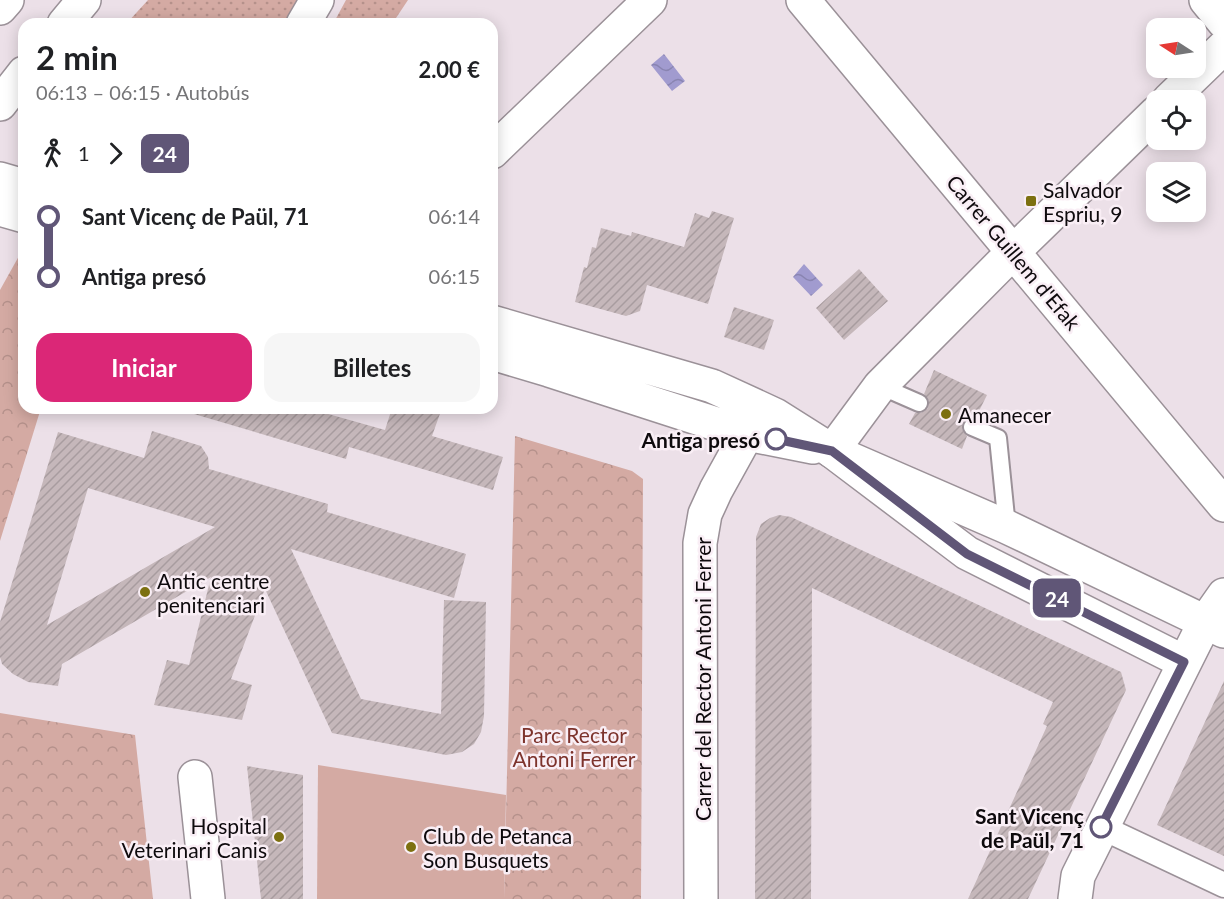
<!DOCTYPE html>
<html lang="es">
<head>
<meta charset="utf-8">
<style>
	body { margin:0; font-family:Lato,sans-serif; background:#f6f6f6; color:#202124; height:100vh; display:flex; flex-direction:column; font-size:22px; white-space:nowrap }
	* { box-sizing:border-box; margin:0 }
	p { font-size:20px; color:#757577 }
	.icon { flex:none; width:33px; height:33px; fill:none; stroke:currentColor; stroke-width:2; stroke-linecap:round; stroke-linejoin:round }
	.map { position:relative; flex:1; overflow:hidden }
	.side { position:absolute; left:18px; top:18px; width:480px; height:396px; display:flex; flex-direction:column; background:#fff; border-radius:18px; box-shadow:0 3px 15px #0003 }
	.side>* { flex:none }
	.badge { padding:0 12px; border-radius:9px; font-size:21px; line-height:39px }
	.needle { width:39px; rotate:282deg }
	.tools { position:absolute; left:1146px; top:18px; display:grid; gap:12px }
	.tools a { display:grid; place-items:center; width:60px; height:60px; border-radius:12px; background:#fff; box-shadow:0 3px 15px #0003; font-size:30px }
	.map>.badge { position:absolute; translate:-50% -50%; box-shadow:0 0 0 3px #fff }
	.legs { display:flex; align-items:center; gap:9px; height:66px; padding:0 18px; font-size:20px }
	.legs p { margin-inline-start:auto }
	.summary { display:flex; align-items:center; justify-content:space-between; height:102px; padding:0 18px }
	h1 { font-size:33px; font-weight:700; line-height:45px }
	.button { display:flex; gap:12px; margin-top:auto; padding:12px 18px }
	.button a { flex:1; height:69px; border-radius:18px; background:#db2777; color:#fff; font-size:24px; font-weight:700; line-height:69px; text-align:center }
	.button a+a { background:#f6f6f6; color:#202124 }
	ul { padding:0 18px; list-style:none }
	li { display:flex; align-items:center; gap:21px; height:60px; font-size:22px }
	li i { display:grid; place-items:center; width:9px; height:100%; margin:0 8px; background:currentColor }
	li i::after { content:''; width:15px; height:15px; margin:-8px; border:4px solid; border-radius:50%; background:#fff }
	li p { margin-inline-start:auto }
	li:first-child i { background:linear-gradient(#0000 50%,currentColor 0) }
	li:last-child i { background:linear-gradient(currentColor 50%,#0000 0) }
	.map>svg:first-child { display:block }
	.grass { fill:url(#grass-dots) }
	.park { fill:url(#park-crowns) }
	.garden { fill:#d4aaa3 }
	.water { fill:url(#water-waves) }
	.building { fill:url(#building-hatch); fill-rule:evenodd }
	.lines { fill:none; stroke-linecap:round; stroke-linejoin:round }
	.service-casing { stroke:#9b9198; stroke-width:20 }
	.pedestrian-casing { stroke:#9b9198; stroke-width:27 }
	.minor-casing { stroke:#9b9198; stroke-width:36 }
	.tertiary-casing { stroke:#9b9198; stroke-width:36 }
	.secondary-casing { stroke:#9b9198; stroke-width:36 }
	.primary-casing { stroke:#9b9198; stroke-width:36 }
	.motorway-casing { stroke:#9b9198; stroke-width:36 }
	.service { stroke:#fff; stroke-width:16 }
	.pedestrian { stroke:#fff; stroke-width:24 }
	.minor { stroke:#fff; stroke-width:33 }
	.tertiary { stroke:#fff; stroke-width:33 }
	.secondary { stroke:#fff; stroke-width:33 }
	.primary { stroke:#fff; stroke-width:33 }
	.motorway { stroke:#fff; stroke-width:33 }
	.line-1-casing { stroke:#fff; stroke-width:14 }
	.line-1 { stroke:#605677; stroke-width:9 }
	.poi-dot { fill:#7c7010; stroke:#f9eef5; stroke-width:2 }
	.stop-1-dot { fill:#fff; stroke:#605677; stroke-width:3 }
	.labels { text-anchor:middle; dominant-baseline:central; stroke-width:5; stroke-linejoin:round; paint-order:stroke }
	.poi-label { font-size:21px; fill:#0e0a0d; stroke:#f9eef5; text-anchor:start }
	.street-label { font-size:21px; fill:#0e0a0d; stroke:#f9eef5 }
	.stop-label { font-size:21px; font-weight:bold; fill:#0e0a0d; stroke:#f9eef5; text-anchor:end }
	.park-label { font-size:21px; fill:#7d332c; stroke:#f9eef5 }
</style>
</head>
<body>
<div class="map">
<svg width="1224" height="899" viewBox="0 0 1224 899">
	<defs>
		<pattern id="grass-dots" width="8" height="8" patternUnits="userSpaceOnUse" patternTransform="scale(1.5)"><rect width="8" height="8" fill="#d4aaa3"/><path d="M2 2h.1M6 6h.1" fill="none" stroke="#b5918b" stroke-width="1.8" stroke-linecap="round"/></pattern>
		<pattern id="park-crowns" width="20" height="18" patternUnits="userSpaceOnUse" patternTransform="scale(1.5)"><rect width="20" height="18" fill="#d4aaa3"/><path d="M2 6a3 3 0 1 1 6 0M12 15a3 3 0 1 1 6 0" fill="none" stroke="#b5918b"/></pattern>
		<pattern id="water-waves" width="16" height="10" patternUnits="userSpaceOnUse" patternTransform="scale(1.5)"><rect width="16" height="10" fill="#a19bcf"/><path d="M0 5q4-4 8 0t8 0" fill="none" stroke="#8984b1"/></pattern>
		<pattern id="building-hatch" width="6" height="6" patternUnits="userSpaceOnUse" patternTransform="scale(1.5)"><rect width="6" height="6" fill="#c5b7ba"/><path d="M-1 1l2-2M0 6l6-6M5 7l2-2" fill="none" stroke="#a89c9f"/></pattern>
	</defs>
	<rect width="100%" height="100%" fill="#ece0e8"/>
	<path class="grass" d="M148,0H308L294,24H126Z
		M346,0H408L392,24H333Z"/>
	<path class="park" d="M24,247V408H41L0,541V290Z
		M515,436L632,471L643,479L641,899H504Z
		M0,713L135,735L153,899H0Z"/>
	<path class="garden" d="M318,765L506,795L504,899H317Z"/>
	<path class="water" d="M664,54L685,81L672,91L651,65Z
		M804,264L823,285L811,296L793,277Z"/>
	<path class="building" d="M712,211L734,218L708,304L647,285L640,311L626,316L575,302L584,267L587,268L592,247L596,248L601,228L631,236L632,232L684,247L695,213L709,218Z
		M859,269L888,301L844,340L816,308Z
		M734,307L774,320L764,350L724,337Z
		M934,370L987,395L976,417H970L963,422L962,429L967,436L962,449L909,424L915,413H921L928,408L929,401L924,394Z
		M195,408H307L385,430L392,408H442L432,436L503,457L493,490L349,447L346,459L194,414Z
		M152,431L201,446L208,457L209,469L328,504L327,512L466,554L454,598L291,549L361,699L441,714L444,600L486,602L484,716L481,732L474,744L462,752L446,755L332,733L265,589L231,679L252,685L242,720L154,705L167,660L189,665L211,577L62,664L58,686L28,682L13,674L2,664L0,657V622L58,432L144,458ZM88,488L215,527L47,625Z
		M779,515L791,517L1121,672L1126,690L1028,899H968L1047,726L1043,724L1053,702L812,588L811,899H755L756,537L761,524L770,518Z
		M1224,681V856L1157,825Z
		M247,766L303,775V899H261Z"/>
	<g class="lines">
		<g class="service-casing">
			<path id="service" d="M880,386L919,403
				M972,427L998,438L1007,527"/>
		</g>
		<g class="pedestrian-casing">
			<path id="pedestrian" d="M1101,827L1224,885"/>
		</g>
		<g class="minor-casing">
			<path id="minor" d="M803,0L1224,505
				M1206,0L1224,22
				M1169,100L1224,47
				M1156,113L1013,252L880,386L832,451L967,553L1184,662
				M492,152L650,0
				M1205,622L1224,595
				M195,777L208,899
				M701,899L700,543L705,514L716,490L747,434L769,419"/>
		</g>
		<g class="tertiary-casing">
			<path id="tertiary" d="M1075,899L1078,876L1205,622"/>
		</g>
		<g class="secondary-casing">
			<path id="secondary" d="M0,179L24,186
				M492,322L712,386L775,415L832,451L1007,527L1224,631
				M492,353L549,370L747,434L813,447"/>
		</g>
		<g class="primary-casing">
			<path id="primary" d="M0,209L24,216"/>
		</g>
		<g class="motorway-casing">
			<path id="motorway" d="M0,8L7,0
				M64,24L84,0
				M303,24L317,0
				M0,104L24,73"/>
		</g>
		<use href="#service" class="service"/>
		<use href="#pedestrian" class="pedestrian"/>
		<use href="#minor" class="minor"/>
		<use href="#tertiary" class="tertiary"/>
		<use href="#secondary" class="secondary"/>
		<use href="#primary" class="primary"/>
		<use href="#motorway" class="motorway"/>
	</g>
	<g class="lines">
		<g class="line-1-casing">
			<path id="line-1" d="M776,439L832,451L967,554L1184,662L1101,827"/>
		</g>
		<use href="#line-1" class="line-1"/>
	</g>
	<g class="poi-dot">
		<rect x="1025" y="195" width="12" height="12" rx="3"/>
		<circle cx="946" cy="414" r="6"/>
		<circle cx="145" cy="592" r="6"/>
		<circle cx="279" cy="837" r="6"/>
		<circle cx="411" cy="847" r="6"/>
	</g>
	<g class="stop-1-dot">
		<circle cx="776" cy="439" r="10"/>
		<circle cx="1101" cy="827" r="10"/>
	</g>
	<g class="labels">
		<g class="poi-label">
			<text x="1043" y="189">Salvador<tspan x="1043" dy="24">Espriu, 9</tspan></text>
			<text x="958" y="414">Amanecer</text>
			<text x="157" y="580">Antic centre<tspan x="157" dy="24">penitenciari</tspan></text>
			<text x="267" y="825" text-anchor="end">Hospital<tspan x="267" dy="24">Veterinari Canis</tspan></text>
			<text x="423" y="835">Club de Petanca<tspan x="423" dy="24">Son Busquets</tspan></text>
		</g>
		<g class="street-label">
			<text transform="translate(1014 252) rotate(50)">Carrer Guillem d'Efak</text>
			<text transform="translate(702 679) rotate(-90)">Carrer del Rector Antoni Ferrer</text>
		</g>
		<g class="stop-label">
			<text x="760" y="439">Antiga presó</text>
			<text x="1084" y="815">Sant Vicenç<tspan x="1084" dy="24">de Paül, 71</tspan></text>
		</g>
		<g class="park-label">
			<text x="574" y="734">Parc Rector<tspan x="574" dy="24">Antoni Ferrer</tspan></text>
		</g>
	</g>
</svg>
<div class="tools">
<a><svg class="needle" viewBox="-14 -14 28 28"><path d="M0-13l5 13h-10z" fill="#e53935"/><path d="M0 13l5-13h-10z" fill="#757577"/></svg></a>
<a><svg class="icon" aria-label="locate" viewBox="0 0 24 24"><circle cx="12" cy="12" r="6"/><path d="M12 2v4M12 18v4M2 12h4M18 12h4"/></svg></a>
<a><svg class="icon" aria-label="layers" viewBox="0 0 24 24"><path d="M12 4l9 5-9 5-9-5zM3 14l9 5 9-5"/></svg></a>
</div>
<b class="badge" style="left:1057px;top:598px;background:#605677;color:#fff">24</b>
<section class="side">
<div class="summary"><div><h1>2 min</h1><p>06:13 – 06:15 · Autobús</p></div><b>2.00 €</b></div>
<div class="legs"><svg class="icon" aria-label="walk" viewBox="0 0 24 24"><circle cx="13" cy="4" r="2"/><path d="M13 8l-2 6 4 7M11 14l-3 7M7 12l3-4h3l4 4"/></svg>1<svg class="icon" aria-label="forward" viewBox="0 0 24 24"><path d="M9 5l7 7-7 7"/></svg><b class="badge" style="background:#605677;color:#fff">24</b></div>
<ul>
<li><i style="color:#605677"></i><b>Sant Vicenç de Paül, 71</b><p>06:14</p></li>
<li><i style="color:#605677"></i><b>Antiga presó</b><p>06:15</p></li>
</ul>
<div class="button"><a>Iniciar</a><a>Billetes</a></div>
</section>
</div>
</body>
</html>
